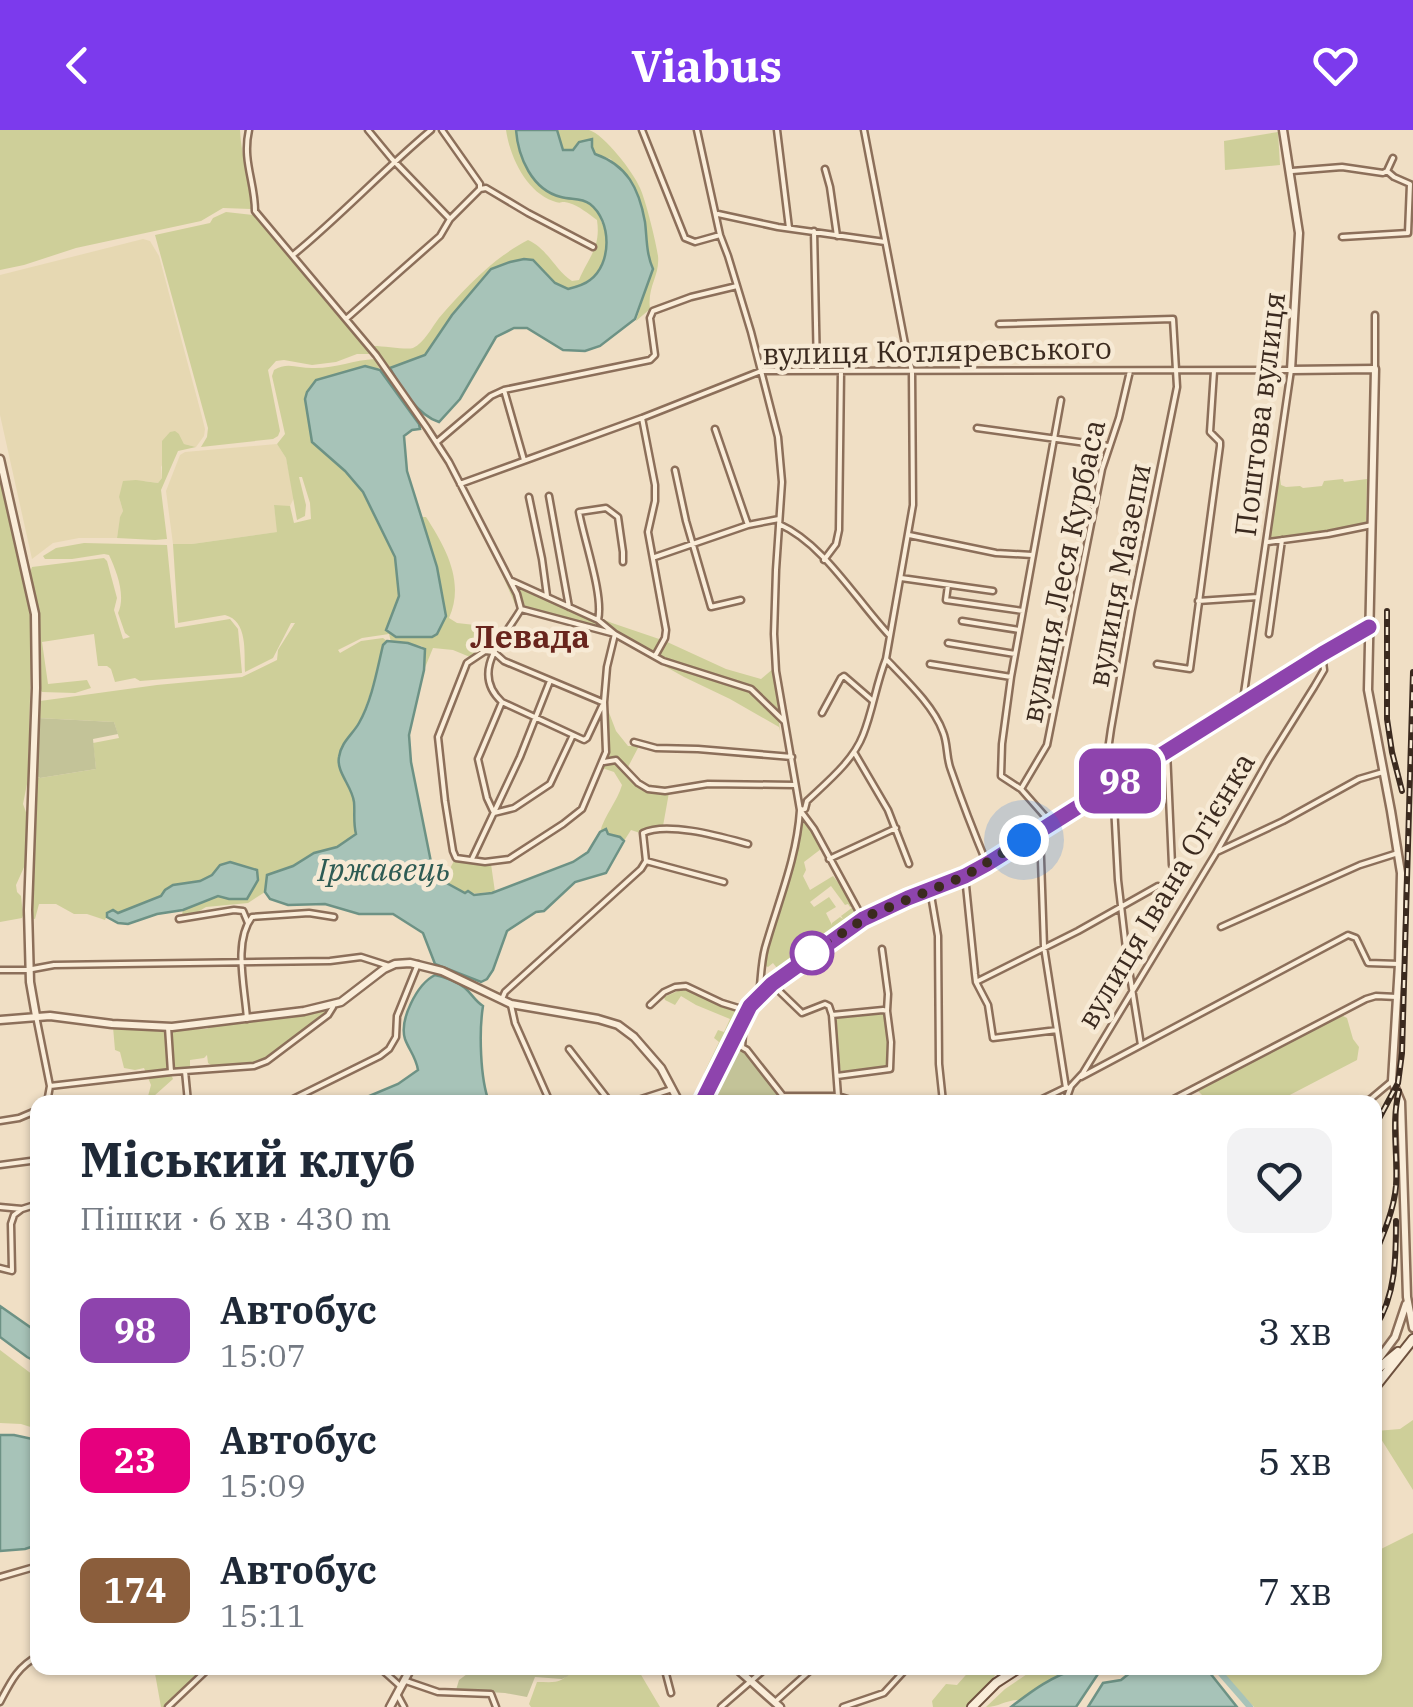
<!DOCTYPE html>
<html lang="uk">
<head>
<meta charset="utf-8">
<style>
	body { margin:0; font-family:"IBM Plex Serif",serif; background:#f2f2f3; color:#1f2937; height:100vh; display:flex; flex-direction:column; font-size:38px; white-space:nowrap }
	* { box-sizing:border-box; margin:0 }
	p { font-size:32px; color:#747a83 }
	.icon { flex:none; width:55px; height:55px; fill:none; stroke:currentColor; stroke-width:2; stroke-linecap:round; stroke-linejoin:round }
	.map { position:relative; flex:1; overflow:hidden }
	.panel { position:absolute; left:30px; top:965px; width:1352px; height:580px; display:flex; flex-direction:column; background:#fff; border-radius:20px; box-shadow:0 2px 8px #0004 }
	.panel>* { flex:none }
	.badge { padding:0 20px; border-radius:15px; font-size:35px; line-height:65px }
	.you { position:absolute; width:50px; height:50px; margin:-25px; border:8px solid #fff; border-radius:50%; background:#1a73e8; box-shadow:0 0 0 15px #1a73e833 }
	.map>.badge { position:absolute; translate:-50% -50%; box-shadow:0 0 0 5px #fff }
	.round { display:grid; place-items:center; flex:none; width:105px; height:105px; border-radius:20px; background:#f2f2f3 }
	.head { display:flex; align-items:center; justify-content:space-between; height:170px; padding:0 50px }
	h1 { font-size:48px; font-weight:800; line-height:75px }
	ul { padding:0; list-style:none }
	li { display:flex; align-items:center; gap:30px; height:130px; padding:0 50px }
	li div { flex:1 }
	li b { display:block; font-size:38px }
	li em { font-style:normal }
	li .badge { min-width:110px; font-weight:700; text-align:center }
	header { display:flex; justify-content:space-between; align-items:center; height:130px; padding:0 50px; background:#7c3aed; color:#fff; font-size:45px; font-weight:800 }
	.map>svg:first-child { display:block }
	.farmland { fill:#e6d8b2 }
	.green { fill:#cecf99 }
	.cemetery { fill:#c3c398 }
	.water { fill:#a7c3b8; stroke:#6d9285; stroke-width:2.5 }
	.lines { fill:none; stroke-linecap:round; stroke-linejoin:round }
	.river { stroke:#a7c3b8; stroke-width:6 }
	.minor-casing { stroke:#8c6f5a; stroke-width:9 }
	.tertiary-casing { stroke:#8c6f5a; stroke-width:11 }
	.secondary-casing { stroke:#6e513e; stroke-width:12 }
	.minor { stroke:#faedd9; stroke-width:4 }
	.tertiary { stroke:#faedd9; stroke-width:6 }
	.secondary { stroke:#faedd9; stroke-width:8 }
	.rail-casing { stroke:#3b2a1f; stroke-width:6 }
	.rail { stroke:#f7ead5; stroke-width:2.5; stroke-dasharray:8; stroke-linecap:butt }
	.line-casing { stroke:#fff; stroke-width:22 }
	.line { stroke:#8e44ad; stroke-width:15 }
	.walk { stroke:#3b2a1f; stroke-width:10; stroke-dasharray:0 18 }
	.stop-dot { fill:#fff; stroke:#8e44ad; stroke-width:5 }
	.labels { text-anchor:middle; dominant-baseline:central; stroke-width:9; stroke-linejoin:round; paint-order:stroke }
	.street-label { font-size:30px; fill:#3b2a1f; stroke:#f7ead5 }
	.neighbourhood-label { font-size:32px; font-weight:bold; fill:#69251d; stroke:#f7ead5 }
	.water-label { font-size:32px; font-style:italic; fill:#2e5b54; stroke:#f7ead5 }
</style>
</head>
<body>
<header><svg class="icon" aria-label="back" viewBox="0 0 24 24"><path d="M15 5l-7 7 7 7"/></svg>Viabus<svg class="icon" aria-label="heart" viewBox="0 0 24 24"><path d="M12 20l-8-8c-3-5 5-10 8-4 3-6 11-1 8 4z"/></svg></header>
<div class="map">
<svg width="1413" height="1577" viewBox="0 0 1413 1577">
	<rect width="100%" height="100%" fill="#f0dfc5"/>
	<path class="farmland" d="M143,109L150,111L159,126L201,283L205,299L204,306L196,317L184,314L179,304L161,337L162,348L158,353L145,351L119,367L123,381L120,388L117,408H79L53,413L32,429L0,285V145Z
		M277,314L286,328L294,368L290,376H274L278,402L192,414H173L166,361L180,325L185,322Z"/>
	<path class="green" d="M0,0H240C241,27 251,52 251,79L223,78L201,91L76,118L24,135L0,140Z
		M506,0H516L517,13L564,68C574,69 586,68 594,76C598,80 599,86 601,91C616,122 601,151 568,159L555,153L545,141L491,140L452,185L425,225L390,238L374,216C384,216 407,220 413,218C424,213 432,197 439,188C465,158 493,128 528,110C548,119 555,140 572,151L579,150C589,126 601,118 597,90C589,84 579,76 569,73C559,70 563,75 553,71C526,61 510,27 506,0Z
		M557,0C567,0 579,0 589,0C604,4 634,43 640,58C646,71 656,112 658,126C660,146 647,156 650,179L636,191L653,139L646,116L645,92L611,29L595,24L592,17L562,20Z
		M1278,2L1280,35L1225,40L1224,11Z
		M226,82L253,85L292,127L328,174L372,224H357L336,232L312,235L284,230L276,231L268,240L280,301L278,306L273,309L201,317L207,307L208,298L155,105L210,93L213,88Z
		M375,229L380,240L365,236L351,240L305,269L312,312L345,341L363,362L395,427L399,466L387,500L396,507H421L446,486L437,437L422,391L423,387H426C446,418 465,452 449,488L457,493L475,495L477,511L483,518L470,527L453,520L433,518L424,540L425,523L422,516L391,512L389,504L362,508L338,520L340,523L361,511L383,508L387,511L383,515C377,540 371,565 361,588C354,604 341,613 338,632L354,671L353,687L356,704L337,717L314,723L293,737L276,741L266,750L265,762L248,773L206,777L196,783L182,785L183,780L218,766L229,769L257,740L230,732L220,735L212,745L200,751L173,755L161,766L118,784L113,780L108,783L105,790L87,784H74L56,774H39L35,789L30,788V761L35,731L33,685L35,646L40,648L96,639L93,613L119,608L114,592L38,588L40,571L157,555L242,547L277,530L278,520L295,493H291L273,528L245,542C244,521 248,491 225,485L178,493L173,414H192L277,402L274,375L290,376L294,393L311,389L310,373L302,347H299L306,375L305,386L297,390L286,328L277,314L285,304L272,246L274,240C288,231 299,239 315,238C336,238 354,230 375,229Z
		M175,301L179,304L184,314L196,317L178,321L161,360L167,409L155,410L117,408L120,387L123,381L119,367L123,351L136,350L158,353L162,348V311L170,302Z
		M1279,340L1281,355L1286,357L1300,356L1303,358L1322,356L1324,351L1343,349L1344,352L1367,349L1366,397L1352,403H1328L1269,409Z
		M0,342L32,485L28,649L23,674L27,685L25,735L16,755L17,762L21,766L23,785L22,788L0,792Z
		M84,413L167,415L175,498L230,489L238,499L242,543L140,551L135,548L115,552L111,539L107,536H98L94,504L42,512L48,554L87,550L91,558L75,563L42,562L40,560L39,485L30,442L32,437L104,428L107,431L117,468L114,480L123,509L130,507L125,503L118,483C126,466 117,442 109,425L104,424L72,429H45L43,426L56,418Z
		M502,444L547,462L571,476L612,493L665,511L726,539L761,549L774,538L780,601L779,597L730,569L684,547L645,525L624,509L518,481Z
		M605,572L616,601L628,616H639L628,637L644,654L670,657L663,696L646,698L640,703L631,700L624,711L620,707L608,704L606,700L600,702C605,684 617,672 622,655L614,642L602,638C607,616 601,594 605,572Z
		M801,685L818,709L821,719L804,732L806,740L803,746L810,760L833,746L847,764L852,776L850,777L848,774L845,775L831,756L810,772L814,777L829,767L836,777L826,783L832,795V793L840,787L843,789L841,786L853,777L859,788L780,842L773,833L768,837L763,835L765,820L769,818C780,774 797,731 801,685Z
		M454,731L491,734L495,762L465,764L443,751Z
		M685,858L741,884L712,942L708,945L704,944L705,941L719,912L714,908L718,900L724,902L730,889L696,875L681,866L675,875L665,870L664,867Z
		M325,879L327,883L325,886L266,930L251,935L217,939L208,933L207,925L204,928L190,930V938H173L170,902L174,900L207,899L212,896Z
		M881,881L886,882L890,936L887,939L841,943L834,886Z
		M1341,885L1347,888L1353,909L1359,917L1357,930L1284,968V972H1210L1211,970L1205,968L1197,960Z
		M113,897L166,902L169,940L173,949L154,966L152,972H143L147,970L151,955L144,938L135,940L124,938L120,922L115,920Z
		M0,1220L37,1248V1299L21,1294L0,1293Z
		M1413,1290V1360L1376,1301L1400,1299Z
		M1413,1403V1577H1254L1218,1538H1375V1422Z
		M154,1538H214L172,1577H161Z
		M571,1538H637L660,1577H531L529,1574L537,1552C553,1552 564,1555 571,1538Z
		M972,1538H987L995,1545L991,1552L966,1577H933L932,1571L946,1554L957,1555Z
		M1036,1538H1079C1057,1545 1039,1555 1021,1570C1007,1569 999,1577 986,1577L1005,1559Z"/>
	<path class="cemetery" d="M38,588L114,592L118,604L93,609L96,639L40,648L37,646Z
		M739,915L743,917L783,965L838,966L853,972H709Z
		M475,1538H571L568,1546L562,1549L535,1547L527,1567L505,1563L456,1560L459,1550Z"/>
	<path class="water" d="M516,0H557L563,20H573L579,12L592,9V17L595,24C627,35 639,58 645,92C647,108 646,123 653,139L635,189L600,216L585,221L563,220L527,198H514L496,207L460,269L439,292C417,285 401,258 390,238L425,225L452,185L491,139L510,132L524,129L533,130L555,153L568,159C576,157 584,155 590,150C612,134 612,91 590,74C581,67 571,70 561,67C532,60 518,27 516,0Z
		M365,236L380,240L419,294L420,299L412,300L404,306L407,341L437,437L446,486L437,504L432,507H396L386,500L399,466L395,427L363,362L345,341L312,312L305,269L307,262L316,250Z
		M387,511L408,513L425,519L424,540L409,605L411,632L432,737L443,751L465,763L468,761L474,765L492,763L573,732L588,722L600,702L606,699L608,704L620,707L624,711L606,743L575,752L544,781L536,782L507,801L493,840L487,849L481,852L435,834L423,803L393,784H359L325,774L288,775L270,769L265,762L267,745L293,736L314,723L337,717L356,704C353,692 355,683 354,672C352,656 336,642 339,627C341,612 353,604 359,593C372,570 377,540 383,515Z
		M230,732L257,740L258,750L247,769H229L218,766L183,780L157,784L128,794L118,793L107,787V783L113,780L118,783L161,766L165,760L173,755L200,751L212,745L220,735Z
		M435,845C445,847 457,852 465,858C472,864 475,871 483,876C479,901 480,948 489,972H355L398,954L418,940C416,927 409,920 405,909C399,890 417,854 435,845Z
		M0,1176L37,1202V1232L27,1227L0,1207Z
		M0,1305H14L37,1310V1415L25,1419L0,1421Z
		M1079,1538H1102L1076,1577H1011C1033,1560 1052,1546 1079,1538Z
		M1136,1538H1206L1237,1577H1088L1103,1553L1121,1550Z"/>
	<g class="lines">
		<path class="river" d="M1216,1538L1250,1577"/>
		<g class="minor-casing">
			<path id="minor" d="M249,0C242,31 255,52 255,81L376,225L427,298L449,332L517,464L521,479L615,504L607,537L604,572L606,622L582,679L563,694L509,729L485,732L456,728L453,721L445,671L438,607L467,533L485,521L494,522
				M442,0L480,54V59L450,89
				M642,0L685,108L695,112L720,105
				M697,0L720,105L728,126L751,202L778,307L782,352L776,440L774,504L776,541L800,680C797,728 778,772 765,818C761,833 761,850 759,865
				M777,0L789,98
				M825,39L830,57L837,106
				M1292,41L1342,37L1383,43L1387,41L1393,28
				M480,59L486,58L528,83L593,117
				M718,84L778,97L885,112
				M814,101L817,240
				M1342,107L1408,103L1410,54L1394,47L1387,41
				M293,125C341,86 383,40 431,0
				M1375,185V239
				M346,189L440,106L450,89L392,29L368,0
				M999,194L1173,189L1177,257L1132,479L1111,599L1106,634L1109,658
				M504,260L524,330
				M642,288L655,355V371L648,402L666,500L665,508L655,526
				M977,298L1108,316
				M715,299L748,395
				M437,312L491,266L504,260L650,230L655,225L650,188L653,181L691,167L737,156
				M675,340L686,391L711,477L741,470
				M460,354L642,288L761,241L1291,240L1243,570
				M549,366L569,477
				M529,367L542,429L547,466
				M779,394C824,414 856,470 890,506
				M909,405L996,423L1032,425
				M1268,412L1328,404L1372,395
				M655,427L748,395L779,389
				M824,430L836,414L839,400L841,241
				M901,448L993,461
				M512,451L598,490L615,504L663,531L751,559L784,591
				M948,455L946,470L1023,481
				M1198,471L1258,467
				M521,479C504,508 469,542 502,572L478,629L487,668L494,683L514,678L550,654L573,605
				M598,490C604,466 584,410 579,382L606,378L618,387L623,422V432
				M962,491L1019,500
				M1269,504L1282,410
				M948,513L1015,524
				M494,522L504,531L602,572
				M886,529C905,549 934,576 943,602C948,614 946,628 951,640C962,672 974,703 987,734
				M930,534L1011,547
				M1157,534L1190,539L1220,316V312L1210,302L1214,241
				M502,572L584,610L587,608L602,576
				M822,583L841,548L844,546L873,571
				M634,612L656,618L698,619L792,627
				M1167,621L1172,735
				M854,622L888,680L909,734
				M604,632L616,630L638,653L648,659L665,661L708,654L795,655
				M1113,656L1118,750L1127,827L1141,915
				M1021,659L1001,646L1002,614L1011,547L1061,270
				M1051,693L1021,659L1047,615L1102,339L1119,288L1130,241
				M1040,700L1044,817L1066,958
				M1217,722L1283,691L1359,649L1383,642
				M472,729L520,627L550,551
				M829,729L896,698
				M646,731L643,703C667,691 722,707 748,714
				M646,731L724,752
				M965,746L975,844L976,852L988,875L993,908L1057,900
				M930,759L938,806L939,934L943,972
				M179,789L234,780L243,781L248,793
				M863,789L814,699L800,680L805,679L807,671C827,652 853,631 863,605C873,580 876,554 886,529L913,375L912,241L906,219L864,0
				M1221,797L1360,735L1398,723
				M882,819L888,864L887,881
				M0,840H27L54,835L330,831L361,827L389,836
				M976,852L1078,801L1158,756
				M772,854L802,883L825,874L829,876L832,885L838,966
				M502,869L505,862L641,739L646,731
				M511,875L515,893L550,972
				M650,875L664,862L675,857L686,856L722,873L748,881
				M832,885L883,880L887,881L891,912L890,939L837,946
				M36,886L50,956L48,967L44,972
				M247,889C245,858 233,812 252,787L309,783L334,787
				M168,897L171,942
				M733,912L747,920L783,966H838L857,972
				M742,917L744,892
				M569,919L610,972
				M185,941L188,972
				M1081,947L1348,805L1356,808L1368,833L1399,834
				M50,956L171,942L254,936L267,931L328,885L333,877
				M1066,970L1071,956L1083,943L1216,723L1269,629L1314,557L1324,540L1322,523
				M287,972L380,926L389,919L396,907L397,886L418,834
				M632,972L672,959
				M1036,972L1067,957
				M1168,972L1366,869L1376,866L1397,867
				M1367,972L1392,951
				M0,991L19,988L38,980
				M0,1035L38,1030
				M0,1077L22,1079L38,1074
				M0,1138L12,1141L11,1094L14,1085L22,1079
				M0,1447L38,1436
				M380,1538L399,1555
				M671,1538L666,1544L671,1563
				M406,1551L438,1562L491,1564L496,1577
				M397,1564L404,1577
				M776,1571L813,1538
				M0,1572C10,1553 17,1537 38,1526
				M168,1577L209,1538
				M721,1577L766,1538
				M843,1577L884,1563L907,1538"/>
		</g>
		<g class="tertiary-casing">
			<path id="tertiary" d="M1283,0L1299,103L1291,240L1375,239L1368,560L1391,681L1401,743L1399,834L1392,951L1401,972L1407,1167L1413,1198
				M0,329L35,484L36,558L28,780L30,852L36,886
				M0,890L50,886L112,894L172,897L304,881L341,872L384,839L395,834L410,833L442,841L511,874L598,889L618,895L634,907L661,938L679,972
				M703,972L750,876L772,854L863,789L987,734L1322,523L1369,497
				M1375,1234L1395,1207L1406,1174
				M736,1538L780,1577
				M390,1577L411,1538"/>
		</g>
		<g class="secondary-casing">
			<path id="secondary" d="M1375,1241L1398,1222
				M1375,1257L1413,1209
				M972,1577L996,1553L1019,1538"/>
		</g>
		<use href="#minor" class="minor"/>
		<use href="#tertiary" class="tertiary"/>
		<use href="#secondary" class="secondary"/>
		<g class="rail-casing">
			<path id="rail" d="M1387,481V589L1392,622L1402,661
				M1375,996L1398,953L1402,923L1413,542
				M1375,1124C1384,1103 1394,1079 1396,1056C1398,1024 1391,992 1399,961
				M1375,1197C1396,1166 1396,1126 1396,1091"/>
		</g>
		<use href="#rail" class="rail"/>
	</g>
	<g class="lines">
		<g class="line-casing">
			<path id="line" d="M702,972L750,876L772,854L863,789L908,768L965,746L987,734L1322,524L1369,497"/>
		</g>
		<use href="#line" class="line"/>
		<path class="walk" d="M812,823L870,785L965,746L1024,710"/>
	</g>
	<circle class="stop-dot" cx="812" cy="823" r="20"/>
	<g class="labels">
		<g class="street-label">
			<text transform="translate(937 220) rotate(-1)">вулиця Котляревського</text>
			<text transform="translate(1259 284) rotate(-83)">Поштова вулиця</text>
			<text transform="translate(1062 441) rotate(-78)">вулиця Леся Курбаса</text>
			<text transform="translate(1118 445) rotate(-79)">вулиця Мазепи</text>
			<text transform="translate(1165 760) rotate(-59)">вулиця Івана Огієнка</text>
		</g>
		<g class="neighbourhood-label">
			<text x="530" y="506">Левада</text>
		</g>
		<g class="water-label">
			<text x="384" y="739">Іржавець</text>
		</g>
	</g>
</svg>
<div class="you" style="left:1024px;top:710px"></div>
<b class="badge" style="left:1120px;top:651px;background:#8e44ad;color:#fff">98</b>
<section class="panel">
<div class="head"><div><h1>Міський клуб</h1><p>Пішки · 6 хв · 430 m</p></div><a class="round"><svg class="icon" aria-label="heart" viewBox="0 0 24 24"><path d="M12 20l-8-8c-3-5 5-10 8-4 3-6 11-1 8 4z"/></svg></a></div>
<ul>
<li><span class="badge" style="background:#8e44ad;color:#fff">98</span><div><b>Автобус</b><p>15:07</p></div><em>3 хв</em></li>
<li><span class="badge" style="background:#e6007e;color:#fff">23</span><div><b>Автобус</b><p>15:09</p></div><em>5 хв</em></li>
<li><span class="badge" style="background:#8b5e3c;color:#fff">174</span><div><b>Автобус</b><p>15:11</p></div><em>7 хв</em></li>
</ul>
</section>
</div>
</body>
</html>
